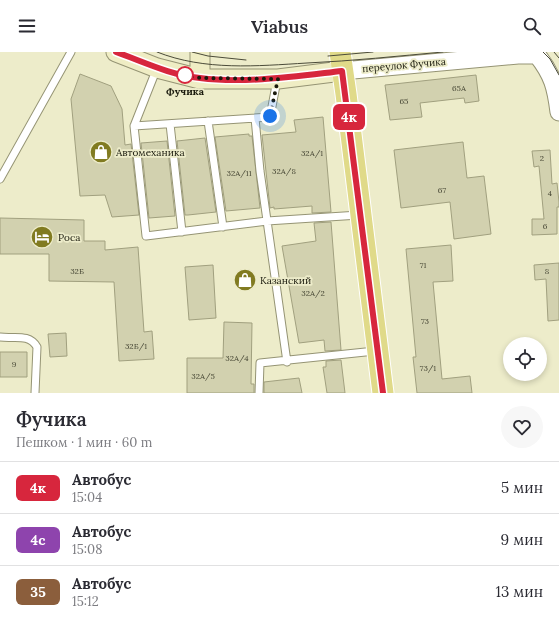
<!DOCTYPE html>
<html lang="ru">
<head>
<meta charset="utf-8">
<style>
	body { margin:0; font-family:Lora,serif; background:#f7f7f7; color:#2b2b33; height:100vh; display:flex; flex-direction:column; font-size:15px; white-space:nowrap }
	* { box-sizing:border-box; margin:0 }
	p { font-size:13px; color:#7c7c81 }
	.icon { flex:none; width:22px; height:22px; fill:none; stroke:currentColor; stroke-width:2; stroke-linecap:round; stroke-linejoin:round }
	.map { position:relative; height:341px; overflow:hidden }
	.panel { display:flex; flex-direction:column; background:#fff; flex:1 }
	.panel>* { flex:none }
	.badge { padding:0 8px; border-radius:6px; font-size:14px; line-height:26px }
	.tools { position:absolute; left:503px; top:285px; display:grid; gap:8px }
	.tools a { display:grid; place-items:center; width:44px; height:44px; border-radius:50%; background:#fff; box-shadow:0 2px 6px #0003; font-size:20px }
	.you { position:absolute; width:20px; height:20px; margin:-10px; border:3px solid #fff; border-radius:50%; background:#1a73e8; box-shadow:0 0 0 6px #1a73e833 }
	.map>.badge { position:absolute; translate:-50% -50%; box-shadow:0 0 0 2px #fff }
	.round { display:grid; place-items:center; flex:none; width:42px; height:42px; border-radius:21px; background:#f7f7f7 }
	.overview { display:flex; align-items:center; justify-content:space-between; height:68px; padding:0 16px }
	h1 { font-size:19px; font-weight:600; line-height:30px }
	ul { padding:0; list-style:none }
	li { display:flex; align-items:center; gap:12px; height:52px; padding:0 16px; border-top:1px solid #e1e1e2 }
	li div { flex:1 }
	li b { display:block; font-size:15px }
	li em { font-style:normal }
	li .badge { min-width:44px; font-weight:700; text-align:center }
	header { display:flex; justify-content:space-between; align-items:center; height:52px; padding:0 16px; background:#fff; font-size:18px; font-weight:600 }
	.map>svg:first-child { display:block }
	.building { fill:#d2d1af; stroke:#a1a07f }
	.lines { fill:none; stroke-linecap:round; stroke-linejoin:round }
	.service-casing { stroke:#959474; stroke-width:9 }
	.tertiary-casing { stroke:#959474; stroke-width:19 }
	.secondary-casing { stroke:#959474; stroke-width:21 }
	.primary-casing { stroke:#fff; stroke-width:23 }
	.service { stroke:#fff; stroke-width:7 }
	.tertiary { stroke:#fff; stroke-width:17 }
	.secondary { stroke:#efedc4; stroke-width:19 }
	.primary { stroke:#e0da89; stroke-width:21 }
	.tram { stroke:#4b4b39; stroke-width:1 }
	.line-casing { stroke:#fff; stroke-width:9 }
	.line { stroke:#d7263d; stroke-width:6 }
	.walk { stroke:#1a1a0d; stroke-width:4; stroke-dasharray:0 7.2 }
	.stop-dot { fill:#fff; stroke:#d7263d; stroke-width:2 }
	.labels { text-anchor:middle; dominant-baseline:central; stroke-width:3.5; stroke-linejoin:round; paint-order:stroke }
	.number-label { font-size:8px; fill:#484836 }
	.street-label { font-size:10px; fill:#1a1a0d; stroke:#edecca }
	.stop-label { font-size:10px; font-weight:bold; fill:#1a1a0d; stroke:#edecca }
	.poi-label { font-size:10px; fill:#1a1a0d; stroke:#edecca; text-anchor:start }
</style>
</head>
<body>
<header><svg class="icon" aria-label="menu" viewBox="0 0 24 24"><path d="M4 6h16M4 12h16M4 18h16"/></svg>Viabus<svg class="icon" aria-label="search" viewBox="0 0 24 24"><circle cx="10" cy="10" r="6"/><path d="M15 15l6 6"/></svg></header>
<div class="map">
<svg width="559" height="341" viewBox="0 0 559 341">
	<rect width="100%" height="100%" fill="#edecca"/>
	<path class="building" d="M80,22L111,34L122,57L125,93L131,92L139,163L112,165L105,143L80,144L71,47Z
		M476,23L479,49L465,51L464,46L420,51L422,65L390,68L385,33Z
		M323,65L331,160L312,161V154L274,157V155L270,156L262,83L296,80L294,68Z
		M249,82V84H252L260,156L226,159L215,85Z
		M205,86L216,160L188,163H185L177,89Z
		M167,89L175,164L149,166L141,91Z
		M463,90L467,126L484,124L491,182L454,187L450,150L401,156L394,98Z
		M550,98L552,132L557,131L559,150V155H557V182L532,183V167H544L539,114L534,115L532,99Z
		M0,166L84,168V189H105V198L138,195L144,280L152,279L154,307L119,309L114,230L49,229V202H0Z
		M331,170L341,298L325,299L324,288L299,291L282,194L316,189L314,171Z
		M451,193L453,229L433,230L442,327L470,324L472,341H417L413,305H416L406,197Z
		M559,211V268L548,269L546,227L535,228L534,213Z
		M213,213L216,266L189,268L185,215Z
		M224,270L252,271L251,332H254V341H187V306H223Z
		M66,281L67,304L50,305L48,282Z
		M0,300H27V325H0Z
		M341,308L345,341H327L323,315H326V309Z
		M299,326L302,341H264V330Z"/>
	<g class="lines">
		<g class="service-casing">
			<path id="service" d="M157,16L134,74L146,184L267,169L359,163
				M255,66L260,119L287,310
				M208,69L223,175
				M170,72L182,180
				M134,74L270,65L277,28
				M0,127L71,0
				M0,285C14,287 29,281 37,295L35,341
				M259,341L260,311L375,299"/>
		</g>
		<g class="tertiary-casing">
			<path id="tertiary" d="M342,19L518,3H537C553,23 556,36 559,60"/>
		</g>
		<g class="secondary-casing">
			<path id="secondary" d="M116,0L157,16L200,27H278L342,19
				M200,27V0"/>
		</g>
		<g class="primary-casing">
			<path id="primary" d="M340,0L346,42L383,341"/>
		</g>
		<use href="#service" class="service"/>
		<use href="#tertiary" class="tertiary"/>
		<use href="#secondary" class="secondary"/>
		<use href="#primary" class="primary"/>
		<path class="tram" d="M157,0C205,19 257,14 307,11C353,9 398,4 443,0
			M192,0L208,4L246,8
			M543,0L550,7L559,23
			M554,0L559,6
			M328,4L373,0"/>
	</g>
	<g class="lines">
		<g class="line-casing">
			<path id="line" d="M116,0C144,10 170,23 200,26C245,32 298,24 342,19L383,341"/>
		</g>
		<use href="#line" class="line"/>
		<path class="walk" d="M185,23L200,26L278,27L270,64"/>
	</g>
	<defs>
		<g id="shop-disc" transform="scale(1.15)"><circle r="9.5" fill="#817b21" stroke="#edecca"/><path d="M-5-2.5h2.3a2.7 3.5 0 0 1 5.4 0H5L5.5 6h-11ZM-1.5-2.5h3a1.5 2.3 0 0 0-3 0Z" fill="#fff"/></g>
		<g id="hotel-disc" transform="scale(1.15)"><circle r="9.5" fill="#817b21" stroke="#edecca"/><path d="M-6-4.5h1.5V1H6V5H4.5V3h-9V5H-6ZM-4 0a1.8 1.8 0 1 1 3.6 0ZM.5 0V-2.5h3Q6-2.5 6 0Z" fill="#fff"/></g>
	</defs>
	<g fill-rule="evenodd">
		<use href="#shop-disc" x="101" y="100"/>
		<use href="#hotel-disc" x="42" y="185"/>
		<use href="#shop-disc" x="245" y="228"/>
	</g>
	<circle class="stop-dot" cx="185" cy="23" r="8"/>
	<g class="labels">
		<g class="number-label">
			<text x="459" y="36">65А</text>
			<text x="404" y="49">65</text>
			<text x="312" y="101">32А/1</text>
			<text x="542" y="106">2</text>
			<text x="284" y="119">32А/8</text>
			<text x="239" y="121">32А/11</text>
			<text x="442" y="138">67</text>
			<text x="550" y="141">4</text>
			<text x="545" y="174">6</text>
			<text x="423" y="213">71</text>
			<text x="77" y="219">32Б</text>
			<text x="547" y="219">8</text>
			<text x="313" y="241">32А/2</text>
			<text x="425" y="269">73</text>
			<text x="136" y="294">32Б/1</text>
			<text x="237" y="306">32А/4</text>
			<text x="14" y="312">9</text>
			<text x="428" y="316">73/1</text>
			<text x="203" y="324">32А/5</text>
		</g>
		<g class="street-label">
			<text transform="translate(404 13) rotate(-5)">переулок Фучика</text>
		</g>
		<g class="stop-label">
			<text x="185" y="39">Фучика</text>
		</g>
		<g class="poi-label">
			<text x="116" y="100">Автомеханика</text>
			<text x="58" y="185">Роса</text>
			<text x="260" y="228">Казанский</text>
		</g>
	</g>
</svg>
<div class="tools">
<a><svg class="icon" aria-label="locate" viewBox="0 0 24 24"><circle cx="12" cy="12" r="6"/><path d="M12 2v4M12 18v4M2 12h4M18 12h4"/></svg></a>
</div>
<div class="you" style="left:270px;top:64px"></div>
<b class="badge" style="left:349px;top:65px;background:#d7263d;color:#fff">4к</b>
</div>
<section class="panel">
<div class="overview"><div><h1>Фучика</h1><p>Пешком · 1 мин · 60 m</p></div><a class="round"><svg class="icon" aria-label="heart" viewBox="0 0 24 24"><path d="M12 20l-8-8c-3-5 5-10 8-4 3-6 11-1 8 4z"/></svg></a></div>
<ul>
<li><span class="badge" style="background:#d7263d;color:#fff">4к</span><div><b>Автобус</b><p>15:04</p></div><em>5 мин</em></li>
<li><span class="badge" style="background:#8e44ad;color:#fff">4с</span><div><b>Автобус</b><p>15:08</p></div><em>9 мин</em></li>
<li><span class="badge" style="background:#8b5e3c;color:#fff">35</span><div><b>Автобус</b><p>15:12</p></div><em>13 мин</em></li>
</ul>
</section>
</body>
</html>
